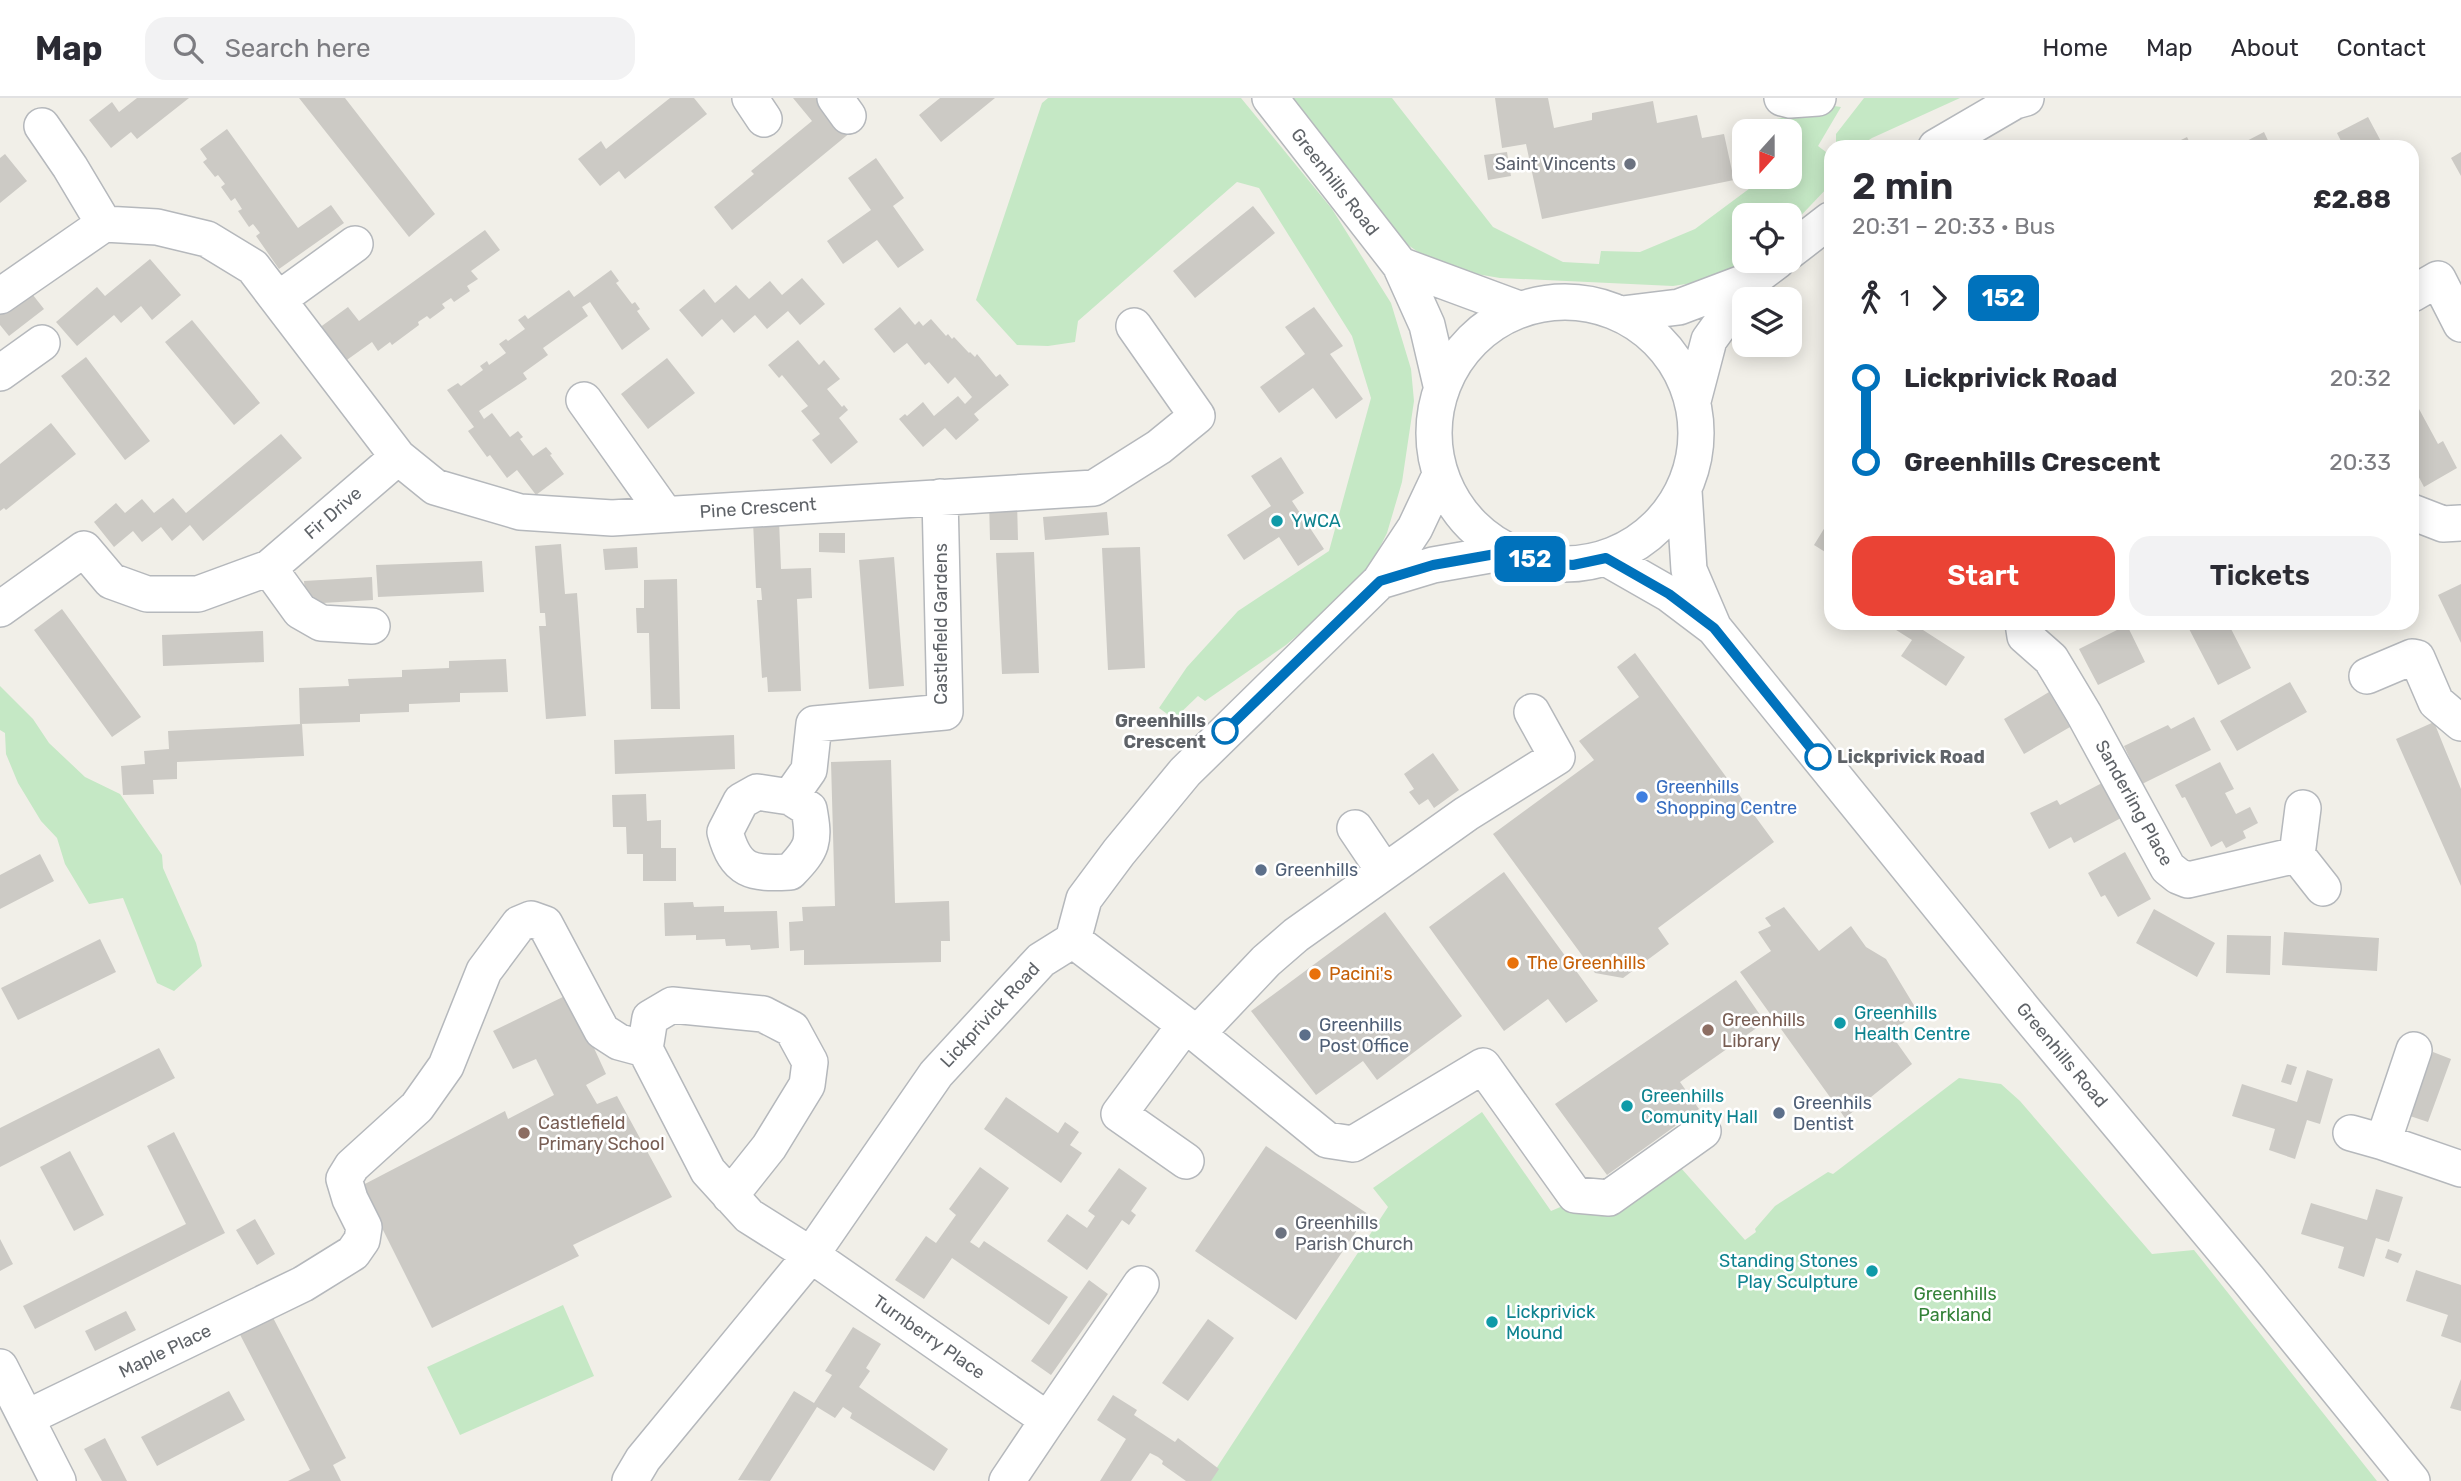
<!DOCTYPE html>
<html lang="en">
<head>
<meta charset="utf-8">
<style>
	body { margin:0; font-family:Rubik,sans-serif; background:#f2f2f3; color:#2b2b33; height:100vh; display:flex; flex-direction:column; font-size:26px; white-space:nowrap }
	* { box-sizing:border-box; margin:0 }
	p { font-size:23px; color:#7c7c81 }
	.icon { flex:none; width:38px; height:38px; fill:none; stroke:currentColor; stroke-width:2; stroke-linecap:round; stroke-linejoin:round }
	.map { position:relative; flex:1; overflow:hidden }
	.sheet { position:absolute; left:1824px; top:42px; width:595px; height:490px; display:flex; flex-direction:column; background:#fff; border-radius:21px; box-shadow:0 4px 18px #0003 }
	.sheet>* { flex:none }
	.badge { padding:0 14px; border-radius:10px; font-size:24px; line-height:46px }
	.needle { width:46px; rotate:201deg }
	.tools { position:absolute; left:1732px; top:21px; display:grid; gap:14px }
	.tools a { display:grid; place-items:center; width:70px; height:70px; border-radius:14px; background:#fff; box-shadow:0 4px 18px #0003; font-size:35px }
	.map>.badge { position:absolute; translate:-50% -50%; box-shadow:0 0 0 4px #fff }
	.legs { display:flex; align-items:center; gap:10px; height:77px; padding:0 28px; font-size:23px }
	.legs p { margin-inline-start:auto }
	.head { display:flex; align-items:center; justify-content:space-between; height:119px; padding:0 28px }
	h1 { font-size:38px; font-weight:600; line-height:52px }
	.action { display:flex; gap:14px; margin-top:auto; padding:14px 28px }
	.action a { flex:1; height:80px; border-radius:21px; background:#ea4335; color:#fff; font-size:28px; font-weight:600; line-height:80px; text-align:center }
	.action a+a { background:#f2f2f3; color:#2b2b33 }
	ul { padding:0 28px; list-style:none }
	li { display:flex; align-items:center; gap:24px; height:84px; font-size:26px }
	li i { display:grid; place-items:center; width:10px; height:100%; margin:0 9px; background:currentColor }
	li i::after { content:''; width:18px; height:18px; margin:-9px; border:5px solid; border-radius:50%; background:#fff }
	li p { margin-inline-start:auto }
	li:first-child i { background:linear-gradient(#0000 50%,currentColor 0) }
	li:last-child i { background:linear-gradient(currentColor 50%,#0000 0) }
	header { display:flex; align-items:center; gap:42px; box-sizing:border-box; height:98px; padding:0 35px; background:#fff; border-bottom:2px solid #e1e1e2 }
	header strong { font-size:33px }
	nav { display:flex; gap:38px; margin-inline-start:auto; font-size:24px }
	.search { width:490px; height:63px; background:#f2f2f3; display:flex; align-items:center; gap:18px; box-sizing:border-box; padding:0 24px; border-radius:21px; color:#7c7c81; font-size:26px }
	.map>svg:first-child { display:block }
	.green { fill:#c5e8c5 }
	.building { fill:#cccac5 }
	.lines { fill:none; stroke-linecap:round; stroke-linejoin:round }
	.minor-casing { stroke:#b5b8bc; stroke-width:38 }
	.minor { stroke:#fff; stroke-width:35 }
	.line-1-casing { stroke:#fff; stroke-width:16 }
	.line-1 { stroke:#0072bc; stroke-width:10 }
	.worship-dot { fill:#6b7280; stroke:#fff; stroke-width:2.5 }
	.culture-dot { fill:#0f9aa8; stroke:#fff; stroke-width:2.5 }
	.stop-1-dot { fill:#fff; stroke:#0072bc; stroke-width:3.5 }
	.shop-dot { fill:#3f7fe0; stroke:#fff; stroke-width:2.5 }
	.service-dot { fill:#5c6f8a; stroke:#fff; stroke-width:2.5 }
	.food-dot { fill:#e8710a; stroke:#fff; stroke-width:2.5 }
	.education-dot { fill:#8d6e63; stroke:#fff; stroke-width:2.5 }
	.labels { text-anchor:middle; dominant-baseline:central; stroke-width:5; stroke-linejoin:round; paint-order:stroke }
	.worship-label { font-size:18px; fill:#5b616d; stroke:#fff; text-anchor:end }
	.street-label { font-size:18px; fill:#5f6368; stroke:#fff }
	.culture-label { font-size:18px; fill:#0d838f; stroke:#fff; text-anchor:start }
	.stop-label { font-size:18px; font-weight:bold; fill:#5f6368; stroke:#fff; text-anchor:end }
	.shop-label { font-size:18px; fill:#366cbe; stroke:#fff; text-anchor:start }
	.service-label { font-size:18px; fill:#4e5e75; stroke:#fff; text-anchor:start }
	.food-label { font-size:18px; fill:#c56008; stroke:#fff; text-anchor:start }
	.education-label { font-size:18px; fill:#785e54; stroke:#fff; text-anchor:start }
	.park-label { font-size:18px; fill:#348238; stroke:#fff }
</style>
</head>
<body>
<header>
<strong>Map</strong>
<div class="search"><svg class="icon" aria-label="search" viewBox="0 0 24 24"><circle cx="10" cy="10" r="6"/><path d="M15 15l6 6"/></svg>Search here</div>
<nav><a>Home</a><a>Map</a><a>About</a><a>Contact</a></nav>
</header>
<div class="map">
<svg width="2461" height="1383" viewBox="0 0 2461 1383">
	<rect width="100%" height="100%" fill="#f1efe8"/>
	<path class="green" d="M1048,0H1241L1332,111L1391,205L1411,271L1414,303L1402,384L1387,435L1365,479L1286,547L1205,603L1198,598L1174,621L1159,610L1187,569L1238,513L1329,453L1371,300L1352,238L1259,90L1237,84L1078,223L1075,244L1048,248L1017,247L976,202L1042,5Z
		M1285,0H1392L1493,129L1563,164L1599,166L1601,153L1640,154L1695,131L1765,79H1790V33H1769L1768,23L1834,8L1841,9L1818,48L1830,57V87L1790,129V117H1745V163H1752L1731,179L1673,188L1500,180L1441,170L1398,140Z
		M1864,0H1960L1872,40L1858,49H1846L1836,44V36Z
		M0,588L33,621L49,645L85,679L120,696L162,757L163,770L196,845L202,868L174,893L157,885L123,800L89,806L65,766L57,740L41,723L18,685L6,656L5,635L0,632Z
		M1959,980L2001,986L2020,1003L2152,1156L2194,1152L2377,1383H1208L1388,1109L1373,1090L1482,1014L1551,1113L1673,1061L1745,1142L1756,1134L1755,1131L1775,1108L1828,1074L1833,1076Z
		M563,1207L594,1278L460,1337L427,1269Z"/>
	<path class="building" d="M137,0H189L137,41L131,34L111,50L89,22L112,4L119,14Z
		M299,0H345L435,116L409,139Z
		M670,0H694L707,16L625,81L619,73L600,88L578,61L601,43L606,51Z
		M793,0H823L851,34L732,132L714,109L754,76L751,73L812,23Z
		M940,0H995L941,44L919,17Z
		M1495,0H1548L1554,30L1592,22V15L1653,3L1657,25L1697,17L1702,40L1724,36L1734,82L1542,121L1526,46L1502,50Z
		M2368,19L2384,49H2344L2337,35Z
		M227,31L298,130L331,107L344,125L279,171L256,138L260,135L253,126L249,129L238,113L242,111L235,100L231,103L221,89L225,86L218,77L215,79L203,64L207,61L200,51Z
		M2264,34L2271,49H2235Z
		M2187,39L2192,49H2167Z
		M1507,54L1511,78L1488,82L1484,57Z
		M2461,54V78L2451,60Z
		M5,56L27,83L0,105V60Z
		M876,60L904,100L893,108L924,152L898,170L877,142L843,166L827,143L871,112L848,80Z
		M1253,108L1275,135L1195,200L1173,173Z
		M485,132L500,152L471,173L478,181L467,188L470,193L454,204L451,200L442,206L445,210L430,221L427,218L418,224L419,227L392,247L390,244L378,253L372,244L344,264L319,230L348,209L359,223Z
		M150,161L181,197L152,222L141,208L121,225L114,217L77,248L56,224L97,189L105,198Z
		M611,172L619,183L616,185L632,206L635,204L640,211L637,213L650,231L622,252L590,204L582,209L588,218L543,250L548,257L523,275L527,281L479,313L484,321L492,315L510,339L518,333L523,339L520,341L533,358L546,349L552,356L550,357L564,376L536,397L517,372L507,380L490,357L487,359L468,333L474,329L447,292L458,285L461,288L483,272L480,268L487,263L489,267L506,255L499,246L506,241L508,243L525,231L518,222L525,217L528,221L569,192L574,199Z
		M802,180L825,206L800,227L788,213L767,231L755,217L734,235L722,221L702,239L679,212L704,191L715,205L736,187L749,201L770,183L782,197Z
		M29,192L44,211L9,238L0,227V215Z
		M900,209L915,227L919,223L923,228L931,221L946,238L948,236L952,241L954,239L969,255L970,254L975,259L977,256L996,279L1000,276L1009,287L974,316L979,322L956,342L945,330L923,349L899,321L905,316L907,318L923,304L934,318L958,298L965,306L972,299L955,279L948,286L929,264L925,267L907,245L894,255L874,231Z
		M1314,209L1343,248L1330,256L1363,301L1336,321L1313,290L1279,315L1260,289L1305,256L1285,229Z
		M192,222L260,305L234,327L165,244Z
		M798,242L819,267L824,262L840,281L827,291L842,309L844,307L848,312L839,320L858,344L831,366L812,342L820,336L801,313L808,308L782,277L779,280L768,267Z
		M86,259L150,343L125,362L61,278Z
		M667,260L695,295L648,331L621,296Z
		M2412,298L2438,346L2443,343L2457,370L2424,389L2412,366Z
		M51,325L76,356L6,412L4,410L0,413V366Z
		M281,336L302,360L203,443L190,427L172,443L161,429L142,444L133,433L114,449L94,424L116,405L125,415L142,401L154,415L173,400L186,415Z
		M1281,359L1304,395L1292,403L1324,451L1298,468L1279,439L1244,462L1227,437L1271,408L1251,378Z
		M989,403H1017L1018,442H990Z
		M1107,414L1109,437L1045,442L1043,419Z
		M1830,421V470L1824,466L1830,457L1814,447Z
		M779,422L781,471L811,470L812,500L797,501L801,593L768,594L767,579L762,580L757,502H762L761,490H756L753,423Z
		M819,435H845V455L819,454Z
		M561,446L565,496L577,495L586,618L546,621L539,528H546L545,515H540L535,448Z
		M637,449L638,470L605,472L603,451Z
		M1140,449L1145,570L1108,572L1102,450Z
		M1034,454L1039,575L1002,576L996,455Z
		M894,459L904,588L869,591L859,462Z
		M482,463L484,494L378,499L376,467Z
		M372,479L373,502L306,506L304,483Z
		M677,481L680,611H651L649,535H637L636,510H644V482Z
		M2461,486V545L2438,497Z
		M62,511L141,619L112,639L34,532Z
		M1885,525H1928L1923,532L1965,559L1946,588L1901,558L1912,542Z
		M2186,525H2228L2251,570L2218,587Z
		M2127,527L2145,564L2098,587L2079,551Z
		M263,533L264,564L163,568L162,537Z
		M1635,555L1774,744L1658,830L1669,846L1623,880L1595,875L1493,736L1594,662L1579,643L1639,599L1617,569Z
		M506,561L508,594L460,595V604L409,606V614L360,616V624L300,626L299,590L349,588L348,581L402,579V572L449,570V563Z
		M2290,584L2307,614L2237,653L2220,623Z
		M2049,594L2070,629L2024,656L2004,621Z
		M2194,619L2211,652L2142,686L2124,648L2168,627L2171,631Z
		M2434,624L2461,691V788L2396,641Z
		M302,626L304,658L177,664V681L153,682L154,696L123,697L121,668L145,666L144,653L169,651L168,633Z
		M734,637L735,671L615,676L614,642Z
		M1433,655L1459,692L1434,710L1428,701L1419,707L1409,694L1414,691L1404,676Z
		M891,662L895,805L949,803L950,843H941V864L804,867V852L790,853L789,824L803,823L802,809L835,808L831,664Z
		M2220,664L2234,691L2225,695L2236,716L2250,709L2258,725L2243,733L2246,740L2226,750L2222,743L2211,749L2185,699L2182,700L2175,687Z
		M2102,685L2121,720L2074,745L2071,739L2049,751L2030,715L2057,702L2060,707Z
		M646,696L647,723L661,722V750H676V783H643V756H627L626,729H613L612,697Z
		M2125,754L2151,801L2118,819L2105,797L2101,799L2088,775Z
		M40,756L54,783L0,811V777Z
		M1504,774L1598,903L1566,925L1548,901L1504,933L1429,829Z
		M693,804L694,809L724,808V814L777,813L779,850L751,852L750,847L726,848L725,841L696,842V837L665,838L664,805Z
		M1784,809L1819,853L1851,828L1866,849L1886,861L1918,914L1890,935L1912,966L1845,1020L1740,874L1771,853L1758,834L1771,828L1765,820Z
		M2154,811L2215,845L2197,879L2136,845Z
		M1385,814L1462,918L1377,982L1363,963L1316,997L1251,913Z
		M2284,834L2379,840L2377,873L2282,867Z
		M2227,837L2271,838L2270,877L2226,875Z
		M100,841L116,874L18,922L1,890Z
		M1736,882L1765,924L1680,984L1699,1011L1607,1077L1555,1006Z
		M569,896L606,976L586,987L597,1006L617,998L672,1099L573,1147L579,1158L432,1230L361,1088L505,1013L508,1021L554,997L536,961L513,971L493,933Z
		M159,950L175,980L0,1069V1030Z
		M2433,954L2451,961L2428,1024L2410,1018Z
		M2287,966L2297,969L2291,987L2281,984Z
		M2307,972L2333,981L2320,1026L2307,1022L2295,1061L2269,1052L2275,1031L2232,1018L2242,986L2297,1004Z
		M1006,999L1058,1035L1065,1024L1079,1034L1070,1047L1082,1055L1061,1085L984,1031Z
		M174,1034L225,1135L35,1231L23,1208L186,1126L147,1048Z
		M1266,1048L1368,1116L1296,1222L1195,1153Z
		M70,1053L104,1117L74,1133L40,1069Z
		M980,1069L1009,1090L970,1144L979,1150L984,1143L1068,1199L1049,1227L952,1160L924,1201L895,1182L926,1138L936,1145L956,1117L949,1111Z
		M1119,1070L1147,1090L1131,1113L1136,1117L1129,1127L1122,1122L1087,1172L1047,1143L1067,1116L1087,1130L1095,1118L1088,1113Z
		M2376,1091L2403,1099L2389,1144L2376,1140L2364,1179L2338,1170L2344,1149L2301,1136L2311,1105L2367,1122Z
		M255,1121L275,1156L257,1167L236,1132Z
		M0,1141L13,1166L0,1173Z
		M2388,1151L2402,1156L2398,1165L2385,1160Z
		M2416,1172L2461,1187V1245L2441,1238L2448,1217L2406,1203Z
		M1089,1182L1108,1196L1051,1277L1031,1263Z
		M268,1210L346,1360L333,1367L341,1383H288L310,1372L235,1227Z
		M126,1213L136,1232L95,1253L85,1233Z
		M1208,1221L1234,1240L1188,1303L1162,1285Z
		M853,1229L881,1246L866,1270L870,1273L859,1289L948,1351L934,1373L850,1320L852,1315L843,1309L835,1320L817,1309L770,1383L738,1382L794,1293L814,1305L832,1277L825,1273Z
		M2461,1281V1313L2450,1310Z
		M229,1293L245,1322L157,1368L141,1339Z
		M1113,1297L1137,1312L1134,1317L1175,1344L1178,1340L1219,1371L1211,1383H1186L1162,1366L1163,1363L1158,1359L1150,1355L1131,1383H1100L1126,1341L1097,1322Z
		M105,1340L127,1383H102L84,1351Z"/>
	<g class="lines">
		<g class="minor-casing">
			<path id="minor" d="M750,0L764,21
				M835,0L848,18
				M1270,0L1400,167L1427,227L1441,287
				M1782,0L1790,2L1818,0
				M42,28L70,69L104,126
				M1936,49L2015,3L2026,0
				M1790,153L1830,122
				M1400,167L1519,211
				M2412,196L2438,181L2461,226
				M0,198L104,126L157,129L207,141L253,169L398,359L435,389L520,414L612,420L1094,390L1159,349L1197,318L1134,228
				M279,201L355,146
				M1434 335a131 131 0 1 1 262 0a131 131 0 1 1-262 0Z
				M1622,216L1679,209L1753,181L1777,163
				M0,275L42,245
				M584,302L665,416
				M1693,303L1709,242L1753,181
				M1684,393L1689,472L1713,528
				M2412,414L2443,426L2461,425
				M1606,460L1669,496L1714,530L2027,916L2248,1181L2412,1383
				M1380,483L1433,467L1507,454
				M0,511L84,451L111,483L147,496H198L269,470
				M2023,525L2025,538L2051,561L2084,616L2168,770L2178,778L2188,782L2297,757L2303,710
				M372,528L321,525L300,513L269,470L398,359
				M2367,578L2412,559L2417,560L2436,604L2461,625
				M757,694L790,699L809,711C815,744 813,750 790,774C751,776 736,774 725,734L741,703Z
				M790,699L809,672L814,626L945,614L940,399
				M1355,730L1384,773
				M2297,757L2323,790
				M1073,842L1197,936L1327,1042L1353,1046L1483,968L1575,1097L1609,1100L1703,1033
				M1185,927L1119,1016L1186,1063
				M1197,936L1266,863L1296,837L1466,716L1557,659L1532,614
				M2414,952L2383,1044L2461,1071
				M2351,1035L2383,1044
				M730,1098L769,1049L807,987L810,964L792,931L763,916L672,907L650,920L645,951L708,1073L749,1118L811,1157L1048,1322L1007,1383
				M0,1269L58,1383
				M26,1320L303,1186L353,1155L362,1142L364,1129L350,1101L344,1081L352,1068L417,1009L446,968L484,873L519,826L531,821L545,826L602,933L619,944L645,951
				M1048,1322L1141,1186
				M630,1383L643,1361L811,1157L936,976L1041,862L1073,842L1084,801L1119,754L1185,674L1380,483L1415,430L1440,377"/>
		</g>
		<use href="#minor" class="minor"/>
	</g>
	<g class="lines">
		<g class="line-1-casing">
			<path id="line-1" d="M1225,633L1380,483L1433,467L1507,454L1539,464L1573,467L1606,460L1669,496L1714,530L1818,659"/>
		</g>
		<use href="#line-1" class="line-1"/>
	</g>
	<g class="worship-dot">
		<circle cx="1630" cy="66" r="7"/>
		<circle cx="1281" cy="1135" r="7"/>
	</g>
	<g class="culture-dot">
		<circle cx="1277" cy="423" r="7"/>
		<circle cx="1840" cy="925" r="7"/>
		<circle cx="1627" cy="1008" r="7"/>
		<circle cx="1872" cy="1173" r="7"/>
		<circle cx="1492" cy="1224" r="7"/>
	</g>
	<g class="stop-1-dot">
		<circle cx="1225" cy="633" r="12"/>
		<circle cx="1818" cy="659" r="12"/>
	</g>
	<circle class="shop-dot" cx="1642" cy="699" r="7"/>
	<g class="service-dot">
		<circle cx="1261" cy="772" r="7"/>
		<circle cx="1305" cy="937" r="7"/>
		<circle cx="1779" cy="1015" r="7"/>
	</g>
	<g class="food-dot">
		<circle cx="1513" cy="865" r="7"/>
		<circle cx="1315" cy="876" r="7"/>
	</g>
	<g class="education-dot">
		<circle cx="1708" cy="932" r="7"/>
		<circle cx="524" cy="1035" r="7"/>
	</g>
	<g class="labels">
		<g class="worship-label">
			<text x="1616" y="66">Saint Vincents</text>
			<text x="1295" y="1125" text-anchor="start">Greenhills<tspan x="1295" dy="21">Parish Church</tspan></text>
		</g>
		<g class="street-label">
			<text transform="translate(1335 84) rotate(52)">Greenhills Road</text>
			<text transform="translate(758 410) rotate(-4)">Pine Crescent</text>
			<text transform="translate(333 415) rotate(-41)">Fir Drive</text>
			<text transform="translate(941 526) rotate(-90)">Castlefield Gardens</text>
			<text transform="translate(2134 705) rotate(61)">Sanderling Place</text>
			<text transform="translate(990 917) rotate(-47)">Lickprivick Road</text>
			<text transform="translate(2062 957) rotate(50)">Greenhills Road</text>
			<text transform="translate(929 1239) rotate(35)">Turnberry Place</text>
			<text transform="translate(165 1253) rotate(-26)">Maple Place</text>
		</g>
		<g class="culture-label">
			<text x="1291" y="423">YWCA</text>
			<text x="1854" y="915">Greenhills<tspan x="1854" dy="21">Health Centre</tspan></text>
			<text x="1641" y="998">Greenhills<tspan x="1641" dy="21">Comunity Hall</tspan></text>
			<text x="1858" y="1163" text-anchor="end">Standing Stones<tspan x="1858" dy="21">Play Sculpture</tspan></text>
			<text x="1506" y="1214">Lickprivick<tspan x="1506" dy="21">Mound</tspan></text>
		</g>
		<g class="stop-label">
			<text x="1206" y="623">Greenhills<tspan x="1206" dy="21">Crescent</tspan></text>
			<text x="1837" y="659" text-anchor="start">Lickprivick Road</text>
		</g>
		<g class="shop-label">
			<text x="1656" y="689">Greenhills<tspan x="1656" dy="21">Shopping Centre</tspan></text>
		</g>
		<g class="service-label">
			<text x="1275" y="772">Greenhills</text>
			<text x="1319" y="927">Greenhills<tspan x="1319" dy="21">Post Office</tspan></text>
			<text x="1793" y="1005">Greenhils<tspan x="1793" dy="21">Dentist</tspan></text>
		</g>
		<g class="food-label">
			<text x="1527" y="865">The Greenhills</text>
			<text x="1329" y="876">Pacini's</text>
		</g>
		<g class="education-label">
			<text x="1722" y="922">Greenhills<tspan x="1722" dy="21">Library</tspan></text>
			<text x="538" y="1025">Castlefield<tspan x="538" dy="21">Primary School</tspan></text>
		</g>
		<g class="park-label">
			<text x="1955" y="1196">Greenhills<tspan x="1955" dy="21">Parkland</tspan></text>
		</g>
	</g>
</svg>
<div class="tools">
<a><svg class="needle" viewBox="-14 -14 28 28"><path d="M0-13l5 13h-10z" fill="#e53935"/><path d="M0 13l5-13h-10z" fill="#7c7c81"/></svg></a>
<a><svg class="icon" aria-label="locate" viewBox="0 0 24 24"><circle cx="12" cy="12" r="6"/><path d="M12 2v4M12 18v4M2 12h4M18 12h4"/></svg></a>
<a><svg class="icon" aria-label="layers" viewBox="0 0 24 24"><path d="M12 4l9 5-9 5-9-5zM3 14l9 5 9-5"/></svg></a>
</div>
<b class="badge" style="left:1530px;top:461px;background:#0072bc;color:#fff">152</b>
<section class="sheet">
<div class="head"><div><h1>2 min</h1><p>20:31 – 20:33 · Bus</p></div><b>£2.88</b></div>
<div class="legs"><svg class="icon" aria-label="walk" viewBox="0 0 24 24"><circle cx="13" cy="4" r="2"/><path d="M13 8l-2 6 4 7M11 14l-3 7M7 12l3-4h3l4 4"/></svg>1<svg class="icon" aria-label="forward" viewBox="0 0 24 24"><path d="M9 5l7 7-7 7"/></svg><b class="badge" style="background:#0072bc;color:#fff">152</b></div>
<ul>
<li><i style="color:#0072bc"></i><b>Lickprivick Road</b><p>20:32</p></li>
<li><i style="color:#0072bc"></i><b>Greenhills Crescent</b><p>20:33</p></li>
</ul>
<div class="action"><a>Start</a><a>Tickets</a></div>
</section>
</div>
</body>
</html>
